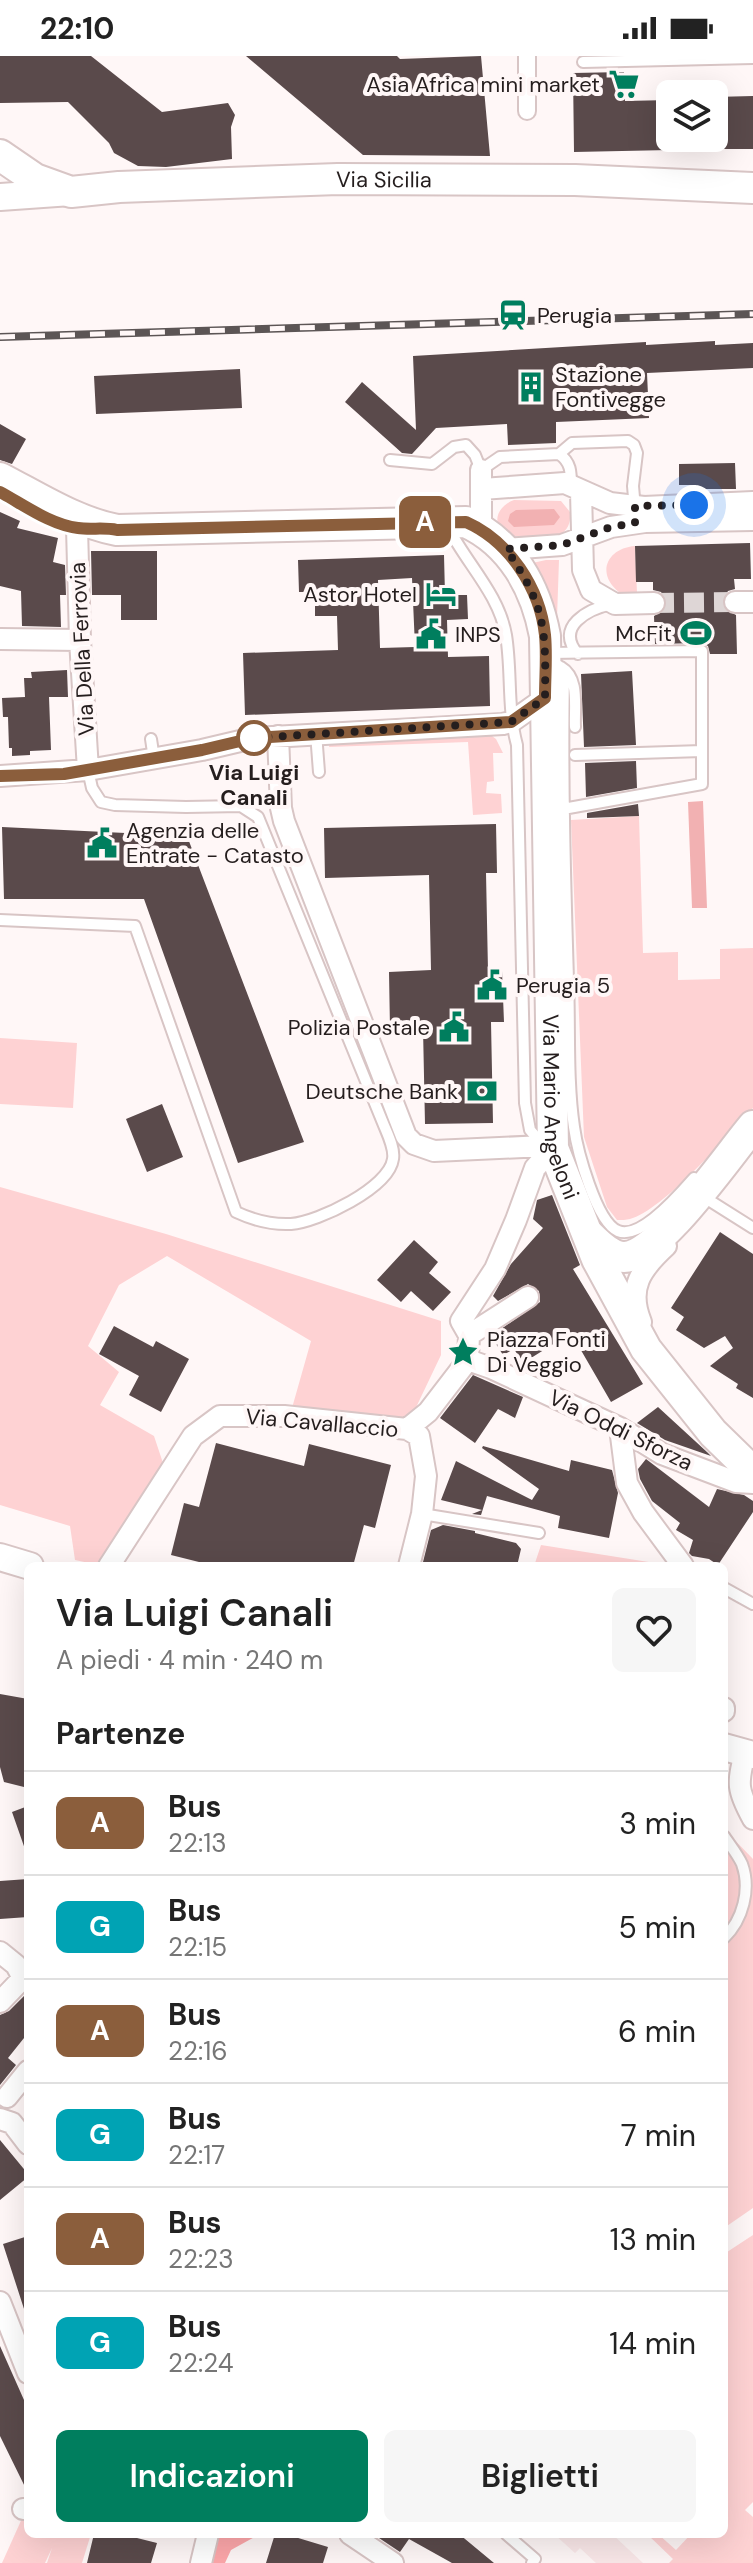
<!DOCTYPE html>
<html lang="it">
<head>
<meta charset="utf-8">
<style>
	body { margin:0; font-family:"DM Sans",sans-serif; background:#f6f6f6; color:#222; height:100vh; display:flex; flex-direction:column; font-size:30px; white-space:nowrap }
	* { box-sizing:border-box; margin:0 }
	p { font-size:26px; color:#767676 }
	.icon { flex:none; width:44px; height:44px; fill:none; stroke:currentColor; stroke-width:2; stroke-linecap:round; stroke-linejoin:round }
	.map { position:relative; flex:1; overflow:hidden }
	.drawer { position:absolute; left:24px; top:1506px; width:704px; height:976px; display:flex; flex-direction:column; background:#fff; border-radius:12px; box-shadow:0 8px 32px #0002 }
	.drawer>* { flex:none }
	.badge { padding:0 16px; border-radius:12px; font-size:28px; line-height:52px }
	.tools { position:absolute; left:656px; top:24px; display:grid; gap:16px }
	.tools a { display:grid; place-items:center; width:72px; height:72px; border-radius:12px; background:#fff; box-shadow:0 8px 32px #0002; font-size:40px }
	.you { position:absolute; width:40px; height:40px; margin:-20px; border:6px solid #fff; border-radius:50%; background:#1a73e8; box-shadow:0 0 0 12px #1a73e833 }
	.map>.badge { position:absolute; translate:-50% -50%; box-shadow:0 0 0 4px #fff }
	h2 { padding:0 32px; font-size:30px; line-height:72px }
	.round { display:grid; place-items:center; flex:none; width:84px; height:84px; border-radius:12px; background:#f6f6f6 }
	.head { display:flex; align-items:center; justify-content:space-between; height:136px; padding:0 32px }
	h1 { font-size:38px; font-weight:600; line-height:60px }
	.button { display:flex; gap:16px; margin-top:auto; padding:16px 32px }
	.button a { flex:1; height:92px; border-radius:12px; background:#007e5e; color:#fff; font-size:32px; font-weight:600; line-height:92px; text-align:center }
	.button a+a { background:#f6f6f6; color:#222 }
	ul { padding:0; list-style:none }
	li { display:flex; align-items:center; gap:24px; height:104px; padding:0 32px; border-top:2px solid #e0e0e0 }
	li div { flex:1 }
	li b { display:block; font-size:30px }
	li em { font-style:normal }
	li .badge { min-width:88px; font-weight:700; text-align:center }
	.status { display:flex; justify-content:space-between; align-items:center; height:56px; padding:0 40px; background:#fff; direction:ltr }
	.status svg { height:22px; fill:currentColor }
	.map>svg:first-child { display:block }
	.built { fill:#fae8e9 }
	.green { fill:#fed2d3 }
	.forest { fill:#fda7aa }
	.water { fill:#f2b1b2 }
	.building { fill:#5a4a4b; fill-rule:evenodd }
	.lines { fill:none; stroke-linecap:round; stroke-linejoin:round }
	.minor-tunnel { stroke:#ded6d6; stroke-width:20; stroke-dasharray:20 10; stroke-linecap:butt }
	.service-casing { stroke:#d8c5c5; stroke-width:14 }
	.pedestrian-casing { stroke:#d8c5c5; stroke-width:20 }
	.minor-casing { stroke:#d8c5c5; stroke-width:24 }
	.tertiary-casing { stroke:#d8c5c5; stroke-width:30 }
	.secondary-casing { stroke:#d8c5c5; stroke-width:34 }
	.service { stroke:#fff; stroke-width:10 }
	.pedestrian { stroke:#fff; stroke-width:16 }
	.minor { stroke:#fff; stroke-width:20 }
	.tertiary { stroke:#fff; stroke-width:26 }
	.secondary { stroke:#fff; stroke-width:30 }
	.rail-casing { stroke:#5c5555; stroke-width:8 }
	.rail { stroke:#fff7f7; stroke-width:5; stroke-dasharray:15; stroke-linecap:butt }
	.line-casing { stroke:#fff; stroke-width:18 }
	.line { stroke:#8b5e3c; stroke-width:12 }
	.walk { stroke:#251e1e; stroke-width:8; stroke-dasharray:0 14.4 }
	.stop-dot { fill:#fff; stroke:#8b5e3c; stroke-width:4 }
	.labels { text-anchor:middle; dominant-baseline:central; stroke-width:8; stroke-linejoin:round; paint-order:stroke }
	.poi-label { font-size:22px; fill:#251e1e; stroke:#fff7f7; text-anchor:start }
	.street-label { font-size:22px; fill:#251e1e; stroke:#fff7f7 }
	.stop-label { font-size:22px; font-weight:bold; fill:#251e1e; stroke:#fff7f7 }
</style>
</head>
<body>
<div class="status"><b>22:10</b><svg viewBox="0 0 49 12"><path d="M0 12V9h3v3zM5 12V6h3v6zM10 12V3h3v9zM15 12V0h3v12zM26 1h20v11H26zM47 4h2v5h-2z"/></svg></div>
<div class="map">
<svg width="753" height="2507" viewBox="0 0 753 2507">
	<rect width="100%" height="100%" fill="#fff7f7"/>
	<path class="built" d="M554,2478H612L643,2507H596L580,2492L575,2497Z"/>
	<path class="green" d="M514,444L561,445L570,456C571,464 569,473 561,478C552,482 513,483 505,477C490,466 499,449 514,444Z
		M635,490L637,537H620C595,518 607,492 635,490Z
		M546,504H559L557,562L544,531L528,508Z
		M455,680H492L496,683L503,697H493L494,725L487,726L486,737L501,738L502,757L473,759L468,686L329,691L330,686Z
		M639,760L643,897L678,896V924L720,923V893L753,892V1052C730,1078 662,1155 630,1163C626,1164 622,1164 617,1164L607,1151L584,1081L571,764Z
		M0,982L77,987L73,1052L0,1048Z
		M0,1131L166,1178L441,1265V1299L410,1364L292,1352L311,1285L167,1200L119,1229L88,1290L119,1316L100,1349L154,1380L165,1413L103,1510L75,1504L70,1470L0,1449Z
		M541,1489L674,1510H534Z
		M724,1773L753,1803V2152L724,2172Z
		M753,2179V2446L745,2454L753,2461V2507H669L673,2503L647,2478H658L676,2494L691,2478H724V2198Z
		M24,2458H28V2478H91L82,2507H47L52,2492L45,2507H2Z"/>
	<path class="forest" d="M214,2478H260L231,2494L225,2507H207Z"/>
	<path class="water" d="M554,453L560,461L554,469L514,471L508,465L510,458L516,454Z
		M703,745L707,852H692L688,746Z"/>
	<path class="building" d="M0,0H91L162,56L228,47L235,59L231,71L232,103L166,111L138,110L114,97L109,87L68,46L0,47Z
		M246,0H397L400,3L481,0L490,100L363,99Z
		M624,16L625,45L670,44V94L574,96L573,17Z
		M753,40V93H714V41Z
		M715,285V289L753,287V312L647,317L649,362L556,366V387L508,389L507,368L436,372L412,398L402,397L345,346L362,326L416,374L413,300L646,286V289Z
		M240,313L242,352L96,358L94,320Z
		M0,368L26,383L12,408L0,404Z
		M735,407L736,433H696V429H679V408Z
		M0,456L20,465L17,472L58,482L53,506L65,509L66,539H60L61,571L22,570L21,535L0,530Z
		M750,487L751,523H734L735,533L728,535L722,545L724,553L736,559L737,598H710L708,590L702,587L655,588L654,560L665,554L667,546L661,536L653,534V526H636L635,490Z
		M91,495H157V564H121V539H92Z
		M444,499L445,539H467L468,563L447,564L448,601L489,600L490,650L245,659L243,597L338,594L337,560H315V536H299L298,504ZM412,522L415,591L380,592L378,524Z
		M67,614L68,641H49L51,694L30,695V699L12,700V692H9L8,661H3L2,642L25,641L24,622H32L31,616Z
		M632,615L636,689L584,691L581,618Z
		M636,705L637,732L586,741L585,707Z
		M638,748L639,760L587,762V757Z
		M496,768L497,817H486L488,915H502L504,966H491L493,1067L425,1068L423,972L390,973L389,916L431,914L429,819L325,822L324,772Z
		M2,771L187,780L304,1086L238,1107L144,843H4Z
		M162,1048L183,1101L147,1116L126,1063Z
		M552,1139L580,1209L573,1213L643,1328L611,1346L571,1277L523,1307L514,1293L503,1299L491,1280L540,1246L539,1235L528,1228L498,1245L493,1240L511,1208L543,1172L533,1163L537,1144Z
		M720,1176L753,1198V1342L736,1332L738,1328L710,1310L733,1292L725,1280L704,1292L676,1274L684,1261L671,1252Z
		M414,1184L438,1206L429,1217L451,1236L433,1255L411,1235L401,1246L377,1224Z
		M114,1270L153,1291L156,1285L189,1303L161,1356L129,1339L139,1320L99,1298Z
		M473,1319L523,1341L515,1362L498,1353L475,1387L440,1362Z
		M658,1351L707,1396L711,1400L665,1384L637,1367Z
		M216,1387L304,1410L309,1388L391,1409L375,1472L364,1469L353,1510H215L171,1499L184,1447L199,1451Z
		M483,1390L569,1415L571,1404L612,1414L618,1437L609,1482L558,1472L560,1460L487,1440L481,1459L472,1458L482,1454L441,1444L456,1405L532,1444L539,1433L482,1392Z
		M646,1403L709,1451L717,1433L744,1439L753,1445V1456L718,1509L709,1503L692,1500L689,1497L693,1484L676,1474L680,1467L652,1445L640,1423L638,1413Z
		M443,1469L475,1475V1477L516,1487L521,1493L517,1510H422L431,1474Z
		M0,1638L28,1643V1732L4,1726L0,1711Z
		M28,1750V1795L26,1796L12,1756Z
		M28,1823V1861L0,1863V1825Z
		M28,1936V1977L8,2002L16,2009L0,2029V1959L9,1955Z
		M0,2084L28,2118V2121L0,2144Z
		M28,2180V2256H25L3,2188Z
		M0,2290L28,2353V2437L0,2380Z
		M94,2478H121L157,2487L151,2507H87Z
		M275,2478H285L328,2491L323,2507H266Z
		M373,2478H459L494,2507H452L409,2483L400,2496Z"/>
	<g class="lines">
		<path class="minor-tunnel" d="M654,547L735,546"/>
		<g class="service-casing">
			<path id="service" d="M583,6L753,2
				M559,398L572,387L628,385L634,389L637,397L633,430L635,453
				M390,404L432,408L454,391L466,389L475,399L481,414L500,401L559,398C571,406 571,416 571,430
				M448,471C466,507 499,538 506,579C512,616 507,653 517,689L525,1047L530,1074L543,1089
				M547,597L702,595V728L563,753
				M578,598C554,571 588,553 612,548
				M551,607L559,610L564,620C562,721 565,823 568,924C570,971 567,1024 574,1071C577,1093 596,1166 618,1175C641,1184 680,1138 694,1122
				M561,611C580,622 574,651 575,671
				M316,677L319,716
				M151,683L154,703
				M575,699L702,695
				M0,864L135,870L236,1156C253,1164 271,1169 291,1168C318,1166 389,1132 393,1103C395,1092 387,1077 383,1067L258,761L241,750L186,751L115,749L101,746L92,732L88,714
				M707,1143L753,1172
				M422,1458L539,1477
				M724,1532L753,1548
				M724,1780C730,1789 738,1799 742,1808C751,1833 743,1864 724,1882
				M506,2478L535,2503L532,2507"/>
		</g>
		<g class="pedestrian-casing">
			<path id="pedestrian" d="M527,0V55"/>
		</g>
		<g class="minor-casing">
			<path id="minor" d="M482,433L565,427L610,447L644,451L753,446
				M581,436L583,514L591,534L615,548L654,547
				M77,472L80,584L88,714
				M481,473V414
				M506,493L562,489L611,471L645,466L753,464
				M735,546H753
				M0,583L80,584
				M278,680L281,752L284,765L406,1080L414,1088L434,1095L544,1090L553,1092
				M0,720L88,714L202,694L253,682L503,668L511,666L545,642
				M641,1266C627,1232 641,1213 666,1190
				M469,1279L528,1241
				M468,1304L469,1279L461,1265L495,1213L516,1164L535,1112L553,1092
				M620,1372L627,1427L643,1456L683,1510
				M407,1373L428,1356L468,1304L491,1312L620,1372L662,1398L736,1426L753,1427
				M109,1510L193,1380L220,1360H284L407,1373L419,1380L426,1420L422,1458L409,1510
				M724,1652V1655
				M745,1697C737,1728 737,1734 753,1763
				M0,1896L16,1909L23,1922L0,1946
				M7,2041L28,2015
				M0,2063L12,2067L28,2088
				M0,2246L28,2317
				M23,2453H28
				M350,2478L393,2507
				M201,2507L208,2478"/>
		</g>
		<g class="tertiary-casing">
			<path id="tertiary" d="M0,141L71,136
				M0,1501L30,1510
				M724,1691L753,1699"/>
		</g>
		<g class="secondary-casing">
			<g id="secondary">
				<path id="s1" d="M0,99L35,123L71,136L119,131L338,123L575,124L753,132"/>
				<path id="s2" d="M0,422C37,441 75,466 117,474L466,466C512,487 536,532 545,580L553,1092L597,1203L646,1293L713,1377L753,1416"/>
				<path d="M588,1178C598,1188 610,1201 624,1201C659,1201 729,1098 753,1070"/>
			</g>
		</g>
		<use href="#service" class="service"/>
		<use href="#pedestrian" class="pedestrian"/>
		<use href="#minor" class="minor"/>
		<use href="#tertiary" class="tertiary"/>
		<use href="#secondary" class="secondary"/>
		<g class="rail-casing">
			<path id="rail" d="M0,281L753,258"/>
		</g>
		<use href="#rail" class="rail"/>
	</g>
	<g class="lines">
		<g class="line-casing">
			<path id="line" d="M0,436C24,449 51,469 78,472C91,474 104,471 117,474L466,466C509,485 540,532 545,579C547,599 545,621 545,642L511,666L253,682L202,694L64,718L0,720"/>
		</g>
		<use href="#line" class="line"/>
		<path class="walk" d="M254,682L511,666L545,642C546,574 546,550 506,493L562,489L611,471L635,467V450L694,449"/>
	</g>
	<defs>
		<g id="supermarket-bare" transform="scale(2.4)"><path d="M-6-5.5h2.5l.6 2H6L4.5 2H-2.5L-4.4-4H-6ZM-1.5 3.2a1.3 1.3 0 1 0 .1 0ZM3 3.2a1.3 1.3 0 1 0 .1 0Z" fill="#007e5e" stroke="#fff7f7" stroke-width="2.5" paint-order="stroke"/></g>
		<g id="station-bare" transform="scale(2.4)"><path d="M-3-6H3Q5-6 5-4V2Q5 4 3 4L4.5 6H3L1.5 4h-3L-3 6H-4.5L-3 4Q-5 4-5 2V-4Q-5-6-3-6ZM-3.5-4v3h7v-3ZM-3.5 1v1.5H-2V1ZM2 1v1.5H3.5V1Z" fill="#007e5e" stroke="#fff7f7" stroke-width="2.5" paint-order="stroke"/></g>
		<g id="building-bare" transform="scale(2.4)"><path d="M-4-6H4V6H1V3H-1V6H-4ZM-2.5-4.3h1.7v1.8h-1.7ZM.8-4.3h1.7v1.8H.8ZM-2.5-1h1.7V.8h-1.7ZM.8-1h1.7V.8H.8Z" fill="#007e5e" stroke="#fff7f7" stroke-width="2.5" paint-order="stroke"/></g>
		<g id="hotel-bare" transform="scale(2.4)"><path d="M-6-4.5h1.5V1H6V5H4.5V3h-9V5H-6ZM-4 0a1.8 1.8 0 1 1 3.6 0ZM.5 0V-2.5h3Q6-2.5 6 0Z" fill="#007e5e" stroke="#fff7f7" stroke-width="2.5" paint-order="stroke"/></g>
		<g id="stadium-bare" transform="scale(2.4)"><path d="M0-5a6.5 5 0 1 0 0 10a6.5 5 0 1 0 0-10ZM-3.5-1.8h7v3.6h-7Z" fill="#007e5e" stroke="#fff7f7" stroke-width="2.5" paint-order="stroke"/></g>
		<g id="civic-bare" transform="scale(2.4)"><path d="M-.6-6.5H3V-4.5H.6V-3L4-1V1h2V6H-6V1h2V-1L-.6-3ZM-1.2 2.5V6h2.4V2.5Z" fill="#007e5e" stroke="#fff7f7" stroke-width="2.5" paint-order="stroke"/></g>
		<g id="bank-bare" transform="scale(2.4)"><path d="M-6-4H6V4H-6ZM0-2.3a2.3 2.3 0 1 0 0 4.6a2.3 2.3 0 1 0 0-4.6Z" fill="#007e5e" stroke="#fff7f7" stroke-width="2.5" paint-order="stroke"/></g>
		<g id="sight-bare" transform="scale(2.4)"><path d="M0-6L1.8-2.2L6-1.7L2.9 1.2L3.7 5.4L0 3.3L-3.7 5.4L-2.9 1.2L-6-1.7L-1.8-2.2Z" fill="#007e5e" stroke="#fff7f7" stroke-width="2.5" paint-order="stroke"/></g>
	</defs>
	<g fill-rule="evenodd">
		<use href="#supermarket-bare" x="624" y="28"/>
		<use href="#station-bare" x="513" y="259"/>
		<use href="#building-bare" x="531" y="331"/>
		<use href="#hotel-bare" x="441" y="538"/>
		<use href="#stadium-bare" x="696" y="577"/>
		<use href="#civic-bare" x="431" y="578"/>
		<use href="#civic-bare" x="102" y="787"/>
		<use href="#civic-bare" x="492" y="929"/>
		<use href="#civic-bare" x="454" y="971"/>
		<use href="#bank-bare" x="482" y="1035"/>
		<use href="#sight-bare" x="463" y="1296"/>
	</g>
	<circle class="stop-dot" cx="254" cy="682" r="16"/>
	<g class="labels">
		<g class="poi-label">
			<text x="600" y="28" text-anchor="end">Asia Africa mini market</text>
			<text x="537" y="259">Perugia</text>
			<text x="555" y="318">Stazione<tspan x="555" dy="25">Fontivegge</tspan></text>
			<text x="417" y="538" text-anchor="end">Astor Hotel</text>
			<text x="672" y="577" text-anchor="end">McFit</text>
			<text x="455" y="578">INPS</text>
			<text x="126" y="774">Agenzia delle<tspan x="126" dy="25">Entrate - Catasto</tspan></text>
			<text x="516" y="929">Perugia 5</text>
			<text x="430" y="971" text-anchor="end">Polizia Postale</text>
			<text x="458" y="1035" text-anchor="end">Deutsche Bank</text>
			<text x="487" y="1283">Piazza Fonti<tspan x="487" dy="25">Di Veggio</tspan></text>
		</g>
		<g class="street-label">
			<text stroke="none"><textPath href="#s1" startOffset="394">Via Sicilia</textPath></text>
			<text transform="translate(82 593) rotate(-93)">Via Della Ferrovia</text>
			<text stroke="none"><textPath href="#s2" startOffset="1094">Via Mario Angeloni</textPath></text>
			<text transform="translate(322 1367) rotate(5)">Via Cavallaccio</text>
			<text transform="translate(621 1374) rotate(26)">Via Oddi Sforza</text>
		</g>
		<g class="stop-label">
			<text x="254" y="716">Via Luigi<tspan x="254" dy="25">Canali</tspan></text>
		</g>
	</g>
</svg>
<div class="tools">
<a><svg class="icon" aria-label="layers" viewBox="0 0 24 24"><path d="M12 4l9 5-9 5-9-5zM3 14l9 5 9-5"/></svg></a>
</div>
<div class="you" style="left:694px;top:449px"></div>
<b class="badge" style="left:425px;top:466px;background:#8b5e3c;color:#fff">A</b>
<section class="drawer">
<div class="head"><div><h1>Via Luigi Canali</h1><p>A piedi · 4 min · 240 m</p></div><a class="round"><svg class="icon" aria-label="heart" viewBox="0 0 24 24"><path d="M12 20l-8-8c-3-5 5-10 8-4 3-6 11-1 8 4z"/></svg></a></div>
<h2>Partenze</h2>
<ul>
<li><span class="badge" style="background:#8b5e3c;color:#fff">A</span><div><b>Bus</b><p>22:13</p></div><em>3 min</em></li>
<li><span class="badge" style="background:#00a3b4;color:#fff">G</span><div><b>Bus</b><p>22:15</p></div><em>5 min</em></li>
<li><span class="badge" style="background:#8b5e3c;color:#fff">A</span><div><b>Bus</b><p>22:16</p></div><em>6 min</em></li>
<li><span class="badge" style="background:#00a3b4;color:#fff">G</span><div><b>Bus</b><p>22:17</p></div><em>7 min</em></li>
<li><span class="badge" style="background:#8b5e3c;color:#fff">A</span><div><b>Bus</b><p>22:23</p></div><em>13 min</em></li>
<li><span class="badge" style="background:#00a3b4;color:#fff">G</span><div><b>Bus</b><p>22:24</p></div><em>14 min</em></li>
</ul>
<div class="button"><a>Indicazioni</a><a>Biglietti</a></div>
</section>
</div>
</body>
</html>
